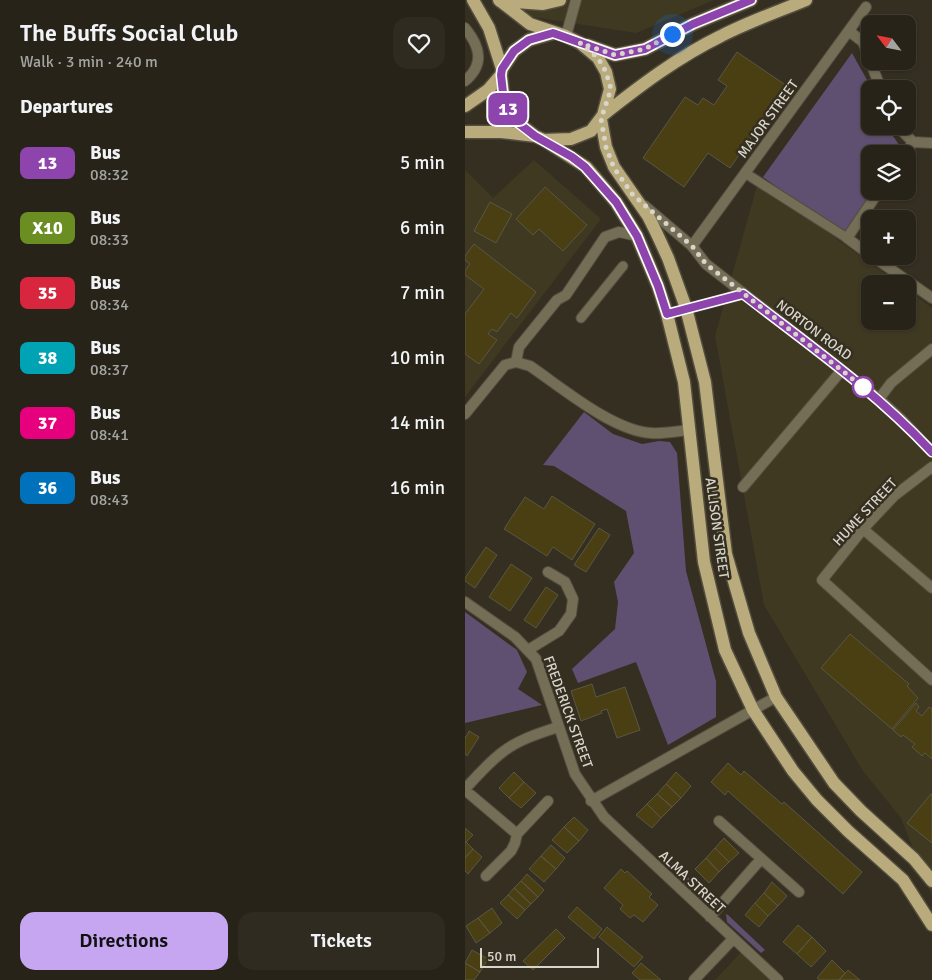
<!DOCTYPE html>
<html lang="en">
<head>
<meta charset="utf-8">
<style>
	body { margin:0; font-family:Signika,sans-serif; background:#2f2b21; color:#f1f3f6; height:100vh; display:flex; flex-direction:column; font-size:19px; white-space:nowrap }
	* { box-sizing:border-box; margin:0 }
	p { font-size:16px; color:#a4a4a2 }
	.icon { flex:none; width:28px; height:28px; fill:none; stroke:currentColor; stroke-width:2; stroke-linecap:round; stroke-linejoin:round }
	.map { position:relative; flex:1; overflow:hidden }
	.details { display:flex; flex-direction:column; background:#272318; width:465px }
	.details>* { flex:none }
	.badge { padding:0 10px; border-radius:8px; font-size:18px; line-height:32px }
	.needle { width:32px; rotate:302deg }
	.tools { position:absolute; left:396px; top:15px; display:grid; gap:10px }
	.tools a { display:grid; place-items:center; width:55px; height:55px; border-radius:10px; background:#272318; box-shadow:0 1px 4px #0004,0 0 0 1px #434037; font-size:25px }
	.scale { position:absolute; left:15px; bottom:12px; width:119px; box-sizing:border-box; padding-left:5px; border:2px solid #d8d5cb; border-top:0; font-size:14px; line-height:18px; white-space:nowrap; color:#d8d5cb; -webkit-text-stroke:4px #342f20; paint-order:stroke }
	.you { position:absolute; width:25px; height:25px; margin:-12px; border:4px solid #fff; border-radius:50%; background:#1a73e8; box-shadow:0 0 0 8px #1a73e833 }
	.map>.badge { position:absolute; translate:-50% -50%; box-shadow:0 0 0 2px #fff }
	h2 { padding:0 20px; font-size:19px; line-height:45px }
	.round { display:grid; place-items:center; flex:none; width:52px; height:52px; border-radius:15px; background:#2f2b21 }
	.summary { display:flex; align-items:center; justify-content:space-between; height:85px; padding:0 20px }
	h1 { font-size:24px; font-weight:600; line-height:38px }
	.primary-button { display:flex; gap:10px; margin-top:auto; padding:10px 20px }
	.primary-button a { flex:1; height:58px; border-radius:15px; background:#c6a6f0; color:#111; font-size:20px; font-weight:600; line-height:58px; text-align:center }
	.primary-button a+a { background:#2f2b21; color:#f1f3f6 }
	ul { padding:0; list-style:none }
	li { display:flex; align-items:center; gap:15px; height:65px; padding:0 20px }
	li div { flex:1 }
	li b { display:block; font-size:19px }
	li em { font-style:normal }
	li .badge { min-width:55px; font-weight:700; text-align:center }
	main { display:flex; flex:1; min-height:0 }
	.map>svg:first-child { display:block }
	.built { fill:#3f3922 }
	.green { fill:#5f5071 }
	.building { fill:#4a3f13; stroke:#5b5645 }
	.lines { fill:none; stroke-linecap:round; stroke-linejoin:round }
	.service-casing { stroke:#524d3f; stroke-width:11 }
	.minor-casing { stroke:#524d3f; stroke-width:12 }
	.tertiary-casing { stroke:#524d3f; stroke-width:12 }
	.primary-casing { stroke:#524d3f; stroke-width:15 }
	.service { stroke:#746e56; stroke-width:9 }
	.minor { stroke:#746e56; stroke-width:10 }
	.tertiary { stroke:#746e56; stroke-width:10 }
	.primary { stroke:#b9ab7b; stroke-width:12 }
	.line-casing { stroke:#fff; stroke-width:11 }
	.line { stroke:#8e44ad; stroke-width:8 }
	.walk { stroke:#d8d5cb; stroke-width:5; stroke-dasharray:0 9 }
	.stop-dot { fill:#fff; stroke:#8e44ad; stroke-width:2.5 }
	.labels { text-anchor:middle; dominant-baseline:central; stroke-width:5; stroke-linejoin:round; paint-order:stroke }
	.street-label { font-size:14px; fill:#d8d5cb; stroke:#342f20 }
</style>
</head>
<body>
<main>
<section class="details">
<div class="summary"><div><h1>The Buffs Social Club</h1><p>Walk · 3 min · 240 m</p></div><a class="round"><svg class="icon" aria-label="heart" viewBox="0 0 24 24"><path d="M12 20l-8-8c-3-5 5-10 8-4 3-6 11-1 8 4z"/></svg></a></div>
<h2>Departures</h2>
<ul>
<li><span class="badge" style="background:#8e44ad;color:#fff">13</span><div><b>Bus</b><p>08:32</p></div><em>5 min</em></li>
<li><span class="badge" style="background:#6b8e23;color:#fff">X10</span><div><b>Bus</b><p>08:33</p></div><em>6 min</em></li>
<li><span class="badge" style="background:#d7263d;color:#fff">35</span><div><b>Bus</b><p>08:34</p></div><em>7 min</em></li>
<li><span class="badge" style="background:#00a3b4;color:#fff">38</span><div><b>Bus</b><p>08:37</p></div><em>10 min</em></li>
<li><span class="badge" style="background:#e6007e;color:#fff">37</span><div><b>Bus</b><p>08:41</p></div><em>14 min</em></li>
<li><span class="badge" style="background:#0072bc;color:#fff">36</span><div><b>Bus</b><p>08:43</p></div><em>16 min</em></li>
</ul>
<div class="primary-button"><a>Directions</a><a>Tickets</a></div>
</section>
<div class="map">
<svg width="467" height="980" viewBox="0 0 467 980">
	<rect width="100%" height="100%" fill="#342f20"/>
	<path class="built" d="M48,0H249L171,33L61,16Z
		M69,160L136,219L0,397V170L28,198Z
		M293,182L434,284H405V321H442L443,290L467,308V896L436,818L398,771L299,605L250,336Z
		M279,949L313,980H250Z"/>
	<path class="green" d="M387,53L407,89H405V126H421L439,152L437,154H405V191H412L381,237L298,177Z
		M119,412L148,434L177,444L194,441L205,442L212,453L221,571L251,681V717L203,745L171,662L113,683L107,669L150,629L153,602L149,582L169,553L161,511L89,466L78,465Z
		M0,612L52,650L62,672L53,689L77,705L0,723Z
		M207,862L247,900C232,900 215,878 205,868Z
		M261,914L263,915L300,950L296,953L262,922Z"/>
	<path class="building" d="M272,52L322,86L265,168L243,153L219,187L178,158L220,97L233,105L238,98L249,105L262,86L253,80Z
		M80,187L122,225L98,251L74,229L68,235L51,219Z
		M25,202L47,214L31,243L9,231Z
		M9,244L71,292L52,318L46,313L32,332L27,329L23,334L32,340L14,364L0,354V314L19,289L0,275V271L5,264L0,260V256Z
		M87,496L130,524L107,560L88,547L82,556L39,529L60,497L79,509Z
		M134,528L145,535L121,572L109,565Z
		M21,547L32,555L10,588L0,581V578Z
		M46,564L67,578L45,611L24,597Z
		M81,587L93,595L71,628L59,620Z
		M385,634L444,684L442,686L453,698L427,729L356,668Z
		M127,684L131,697L160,687L175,730L152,738L142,709L136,711L137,713L116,721L106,691Z
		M451,703L454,707L451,711L457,716L464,707L467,709V759L460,753L457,756L447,747L450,744L438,735L436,737L428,730Z
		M4,731L14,737L2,756L0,754V737H1Z
		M263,763L276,775L279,771L317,804L319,802L397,872L378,894L263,791L260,795L246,782Z
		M49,772L59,782L44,798L34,788Z
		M211,772L226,786L216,798L201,784Z
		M59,782L71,793L56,808L44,798Z
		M201,784L216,798L207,807L192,794Z
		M192,794L207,807L196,818L182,804Z
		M466,794L467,795V843L442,823Z
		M182,804L196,818L187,828L171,815Z
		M109,817L123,830L114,841L99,827Z
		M99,827L114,841L102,853L87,840Z
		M0,828L8,835L0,843Z
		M259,838L274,853L264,862L250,848Z
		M1,842L8,849L0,858V843Z
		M86,845L100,858L91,869L76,856Z
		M250,848L264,862L254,872L241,858Z
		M8,849L17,857L3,874L0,871V858Z
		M76,856L91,869L79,882L64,869Z
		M241,858L254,872L244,883L230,869Z
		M156,869L160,873L162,871L187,894L184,897L193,905L178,922L169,915L165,918L155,909L158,905L139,888Z
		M62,874L79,890L73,897L56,881Z
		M56,881L73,897L66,904L49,888Z
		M307,882L322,896L313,906L299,893Z
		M49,888L66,904L60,910L43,895Z
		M299,893L313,906L303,916L290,903Z
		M43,895L60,910L52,919L35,903Z
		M290,903L303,916L294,927L280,915Z
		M112,907L137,929L129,939L103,917Z
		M27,908L37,923L25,933L13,918Z
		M13,918L25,933L11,943L1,926Z
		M333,925L347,937L332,954L318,942Z
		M142,927L178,957L169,967L134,937Z
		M91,929L100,938L68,970L58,961Z
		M347,937L361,951L346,967L332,954Z
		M7,950L23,959L15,972L0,963Z
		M367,960L380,973L374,980H355L352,978Z
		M0,963L15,972L9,980H0Z
		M176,963L196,980H175L167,973Z
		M383,970L395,980H374Z"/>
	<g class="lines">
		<g class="service-casing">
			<path id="service" d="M280,173L382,238
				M116,318L158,266"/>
		</g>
		<g class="minor-casing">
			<path id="minor" d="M0,28C15,46 20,64 0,81
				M384,31L398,42L405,61
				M101,36L111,0
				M405,61L416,89
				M432,126L448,142
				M448,142L467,143
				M440,154L448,142
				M227,246L401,7
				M405,255L382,238L414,191
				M407,256L467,298
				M51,362L65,366C96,387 148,431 186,433C198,434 212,431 225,430
				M414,399L426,383L467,349
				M0,414L40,365L51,362L54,347L92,300L101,295L140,237L154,232L172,236
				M467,467L429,496L398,529L357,580L467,680
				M278,487L377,370
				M398,529L467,588
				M0,602L50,637L71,659L110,774L139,817L313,980
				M63,650L94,631L106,614L108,599L100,582L83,572
				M0,789C12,776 25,761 39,751C55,739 75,733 93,727
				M0,790L52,834
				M126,801L311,697
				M254,821L334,892
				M21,876L46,851L50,843L52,834L83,801
				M245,917L296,859
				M229,980L268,939"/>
		</g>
		<g class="tertiary-casing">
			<path id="tertiary" d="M180,206L227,246L241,264L414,399L437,420L467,452
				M202,314L278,294"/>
		</g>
		<g class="primary-casing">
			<path id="primary" d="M8,0L24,28L37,69
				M34,0L65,24L101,36L115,43L133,58L141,72L145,89L138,115L126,131L106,139L79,140L70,136L48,119L39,101L36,75L37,69L49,51L64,40L88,33
				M35,1L78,4L95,0
				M122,45L150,55L180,49L228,24L286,0
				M0,106L23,90L36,75
				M138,115C176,85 213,57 256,36C283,22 312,12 341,0
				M136,119L141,147L149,167L183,216L191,232L203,258L221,308L240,382L261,554L284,633L311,697L369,783L396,811L449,859L467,881
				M0,132H36L70,136
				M79,140L121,167L151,202L172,236L193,286L202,314L219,382L239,562L260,650L288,710L328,771L352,800L383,831L438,880L467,925"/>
		</g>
		<use href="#service" class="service"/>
		<use href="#minor" class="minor"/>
		<use href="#tertiary" class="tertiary"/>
		<use href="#primary" class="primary"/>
	</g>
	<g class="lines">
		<g class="line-casing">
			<path id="line" d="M286,0L228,24L180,49L150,55L88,33L64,40L49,51L37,69L36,75L39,101L48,119L70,136L107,157L120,167L151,202L172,236L193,286L202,314L278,294C344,345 410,391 467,452"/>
		</g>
		<use href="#line" class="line"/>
		<path class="walk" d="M207,34L180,49L150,55L115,43L133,58L141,72L146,89L136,119L141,147L149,168L168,195L227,246L241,264L398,387"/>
	</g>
	<circle class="stop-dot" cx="398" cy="387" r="10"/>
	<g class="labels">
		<g class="street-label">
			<text transform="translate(303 119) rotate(-54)">MAJOR STREET</text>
			<text transform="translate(349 330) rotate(37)">NORTON ROAD</text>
			<text transform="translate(400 512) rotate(-47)">HUME STREET</text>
			<text transform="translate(252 528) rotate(82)">ALLISON STREET</text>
			<text transform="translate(103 712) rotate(70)">FREDERICK STREET</text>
			<text transform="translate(227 882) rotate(43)">ALMA STREET</text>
		</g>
	</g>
</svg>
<div class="tools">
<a><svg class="needle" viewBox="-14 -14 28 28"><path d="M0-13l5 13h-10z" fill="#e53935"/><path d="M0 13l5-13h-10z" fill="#a4a4a2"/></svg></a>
<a><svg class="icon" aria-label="locate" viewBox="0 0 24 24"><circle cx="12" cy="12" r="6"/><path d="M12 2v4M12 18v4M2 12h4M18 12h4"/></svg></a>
<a><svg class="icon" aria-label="layers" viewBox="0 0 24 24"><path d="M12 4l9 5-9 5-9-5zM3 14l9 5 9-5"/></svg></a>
<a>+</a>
<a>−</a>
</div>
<div class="scale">50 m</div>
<div class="you" style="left:207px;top:34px"></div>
<b class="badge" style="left:43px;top:109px;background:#8e44ad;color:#fff">13</b>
</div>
</main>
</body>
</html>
